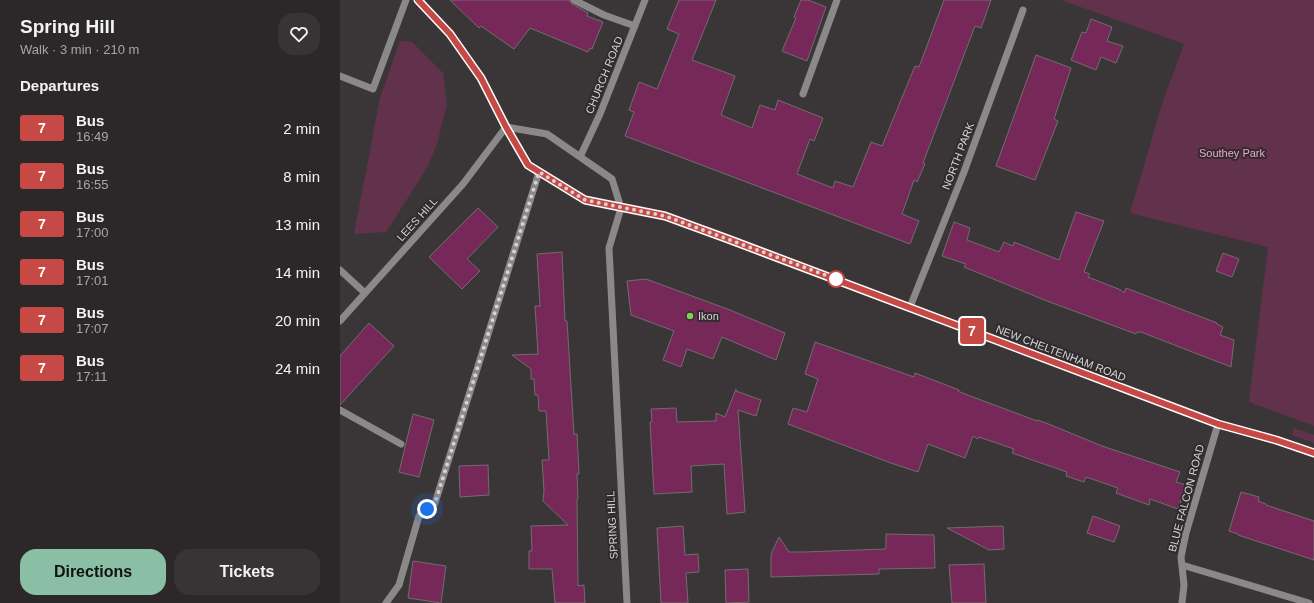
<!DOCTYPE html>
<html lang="en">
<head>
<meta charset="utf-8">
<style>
	body { margin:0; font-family:Helvetica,sans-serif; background:#383436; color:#f1f3f6; height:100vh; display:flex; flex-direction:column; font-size:15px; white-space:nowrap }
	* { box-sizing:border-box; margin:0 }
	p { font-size:13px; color:#a6a6a8 }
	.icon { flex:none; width:22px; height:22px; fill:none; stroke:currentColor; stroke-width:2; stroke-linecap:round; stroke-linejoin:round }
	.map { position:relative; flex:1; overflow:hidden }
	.sheet { display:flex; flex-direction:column; background:#2c282a; width:340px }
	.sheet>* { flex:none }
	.badge { padding:0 8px; border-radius:3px; font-size:14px; line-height:26px }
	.you { position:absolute; width:20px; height:20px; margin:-10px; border:3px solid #fff; border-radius:50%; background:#1a73e8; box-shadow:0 0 0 6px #1a73e833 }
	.map>.badge { position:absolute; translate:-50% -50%; box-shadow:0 0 0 2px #fff }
	h2 { padding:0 20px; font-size:15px; line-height:36px }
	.round { display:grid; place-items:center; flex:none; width:42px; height:42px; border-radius:16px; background:#383436 }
	.head { display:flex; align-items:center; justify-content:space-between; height:68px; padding:0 20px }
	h1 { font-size:19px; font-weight:600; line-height:30px }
	.button { display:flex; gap:8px; margin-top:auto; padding:8px 20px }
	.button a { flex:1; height:46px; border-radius:16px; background:#8abfa5; color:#111; font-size:16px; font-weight:600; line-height:46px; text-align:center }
	.button a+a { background:#383436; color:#f1f3f6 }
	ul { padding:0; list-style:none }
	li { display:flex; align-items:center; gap:12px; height:48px; padding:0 20px }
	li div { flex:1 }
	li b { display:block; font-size:15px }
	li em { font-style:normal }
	li .badge { min-width:44px; font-weight:700; text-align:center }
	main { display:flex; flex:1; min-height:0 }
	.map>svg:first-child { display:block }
	.green { fill:#62324d }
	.building { fill:#762958; stroke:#716c6f }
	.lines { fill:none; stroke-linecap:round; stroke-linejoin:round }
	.minor { stroke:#8a8889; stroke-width:7 }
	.line-casing { stroke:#fff; stroke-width:9 }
	.line { stroke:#c64945; stroke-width:6 }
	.walk { stroke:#d6d3d4; stroke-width:4; stroke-dasharray:0 7.2 }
	.stop-dot { fill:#fff; stroke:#c64945; stroke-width:2 }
	.poi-dot { fill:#7ed053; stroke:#302c2e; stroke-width:1.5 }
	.labels { text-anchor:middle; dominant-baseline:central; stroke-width:4; stroke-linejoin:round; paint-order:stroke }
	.street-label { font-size:11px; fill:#d6d3d4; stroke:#302c2e }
	.park-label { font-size:11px; fill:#faa1d2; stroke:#302c2e }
	.poi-label { font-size:11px; fill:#d6d3d4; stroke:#302c2e; text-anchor:start }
</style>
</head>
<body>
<main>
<section class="sheet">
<div class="head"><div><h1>Spring Hill</h1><p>Walk · 3 min · 210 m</p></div><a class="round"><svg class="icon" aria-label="heart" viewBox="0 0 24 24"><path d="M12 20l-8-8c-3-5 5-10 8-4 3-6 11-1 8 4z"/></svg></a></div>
<h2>Departures</h2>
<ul>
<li><span class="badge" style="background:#c64945;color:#fff">7</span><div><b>Bus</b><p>16:49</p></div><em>2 min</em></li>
<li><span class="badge" style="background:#c64945;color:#fff">7</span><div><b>Bus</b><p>16:55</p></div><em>8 min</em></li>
<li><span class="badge" style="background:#c64945;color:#fff">7</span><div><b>Bus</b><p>17:00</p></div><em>13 min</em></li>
<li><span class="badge" style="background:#c64945;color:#fff">7</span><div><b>Bus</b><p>17:01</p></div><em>14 min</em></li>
<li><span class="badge" style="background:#c64945;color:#fff">7</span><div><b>Bus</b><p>17:07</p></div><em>20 min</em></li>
<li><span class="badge" style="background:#c64945;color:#fff">7</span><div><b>Bus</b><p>17:11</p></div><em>24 min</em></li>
</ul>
<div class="button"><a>Directions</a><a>Tickets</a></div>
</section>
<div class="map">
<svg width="974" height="603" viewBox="0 0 974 603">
	<rect width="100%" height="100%" fill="#3a3638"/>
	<path class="green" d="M721,0H974V426L909,402L928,247L790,213L822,104L844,44Z
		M60,41L72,42L103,73L107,104L97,144L87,168L46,232L14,234L40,98Z
		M954,428L974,435V443L952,435Z"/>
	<path class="building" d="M110,0H229L232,4L248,13L247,16L263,22L252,49L250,48L248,52L190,28L174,49L141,26L139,28Z
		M339,0H376L352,60L395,76L381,115L412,128L420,105L435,110L438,100L483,118L474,141L470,139L457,174L493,188L495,181L513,187L531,142L542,146L575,66L579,67L604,0H651L641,28L635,26L583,163L585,164L577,182L574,180L562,214L579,221L570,244L285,136L294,112L289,110L299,82L317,89L339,34L327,29Z
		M461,0H468L486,7L467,61L442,51L456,18L454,17Z
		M751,19L772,27L767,41L783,46L776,63L761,57L756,70L731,60L742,32L746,33Z
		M696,55L731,68L714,119L718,121L695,180L656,166Z
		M138,208L158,227L127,259L140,271L122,289L89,257Z
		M736,212L764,221L744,272L750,274L748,277L781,290L784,293L786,288L877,323V324L883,327L880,335L894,340L891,367L801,332H797L796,334L707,301L624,267L626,264L602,256L614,222L630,228L627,240L659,252L664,242L673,246L674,242L719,260Z
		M222,252L225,321H227L234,434H237L239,474H237L238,499H237L238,586L244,585L245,603H215L212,569H189V551H192L191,526L228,525L203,501L204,491L202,460H209L206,411H199L198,395H195L194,379H191V369L172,355L198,354L195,306H200L197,254Z
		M883,253L899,259L892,277L876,271Z
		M306,279L390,310L445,333L436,360L382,337L373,359L347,349L341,367L323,360L334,331L291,315L287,281Z
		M29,323L54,346L0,405V356Z
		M475,342L574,377L575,373L619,390L618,391L625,394L697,421V420L706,423L762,446L840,472L836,482L846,485L838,509L810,499L809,505L776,493L778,488L746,477L744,482L726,476L727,472L672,453L674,449L639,437L638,439L633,436L625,458L588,444L578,472L548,462L448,424L453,408L467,412L478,379L465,374Z
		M396,389V391L421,400L416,416L398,410L405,512L387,514L384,464L351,466L352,492L314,494L310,422H312L311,409L336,408L337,422L376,421V413L385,417Z
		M73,414L94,420L79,477L59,472Z
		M148,465L149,495L120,497L119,466Z
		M901,492L919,497L918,501L926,504V505L974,521V560L898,535V534L889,531Z
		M753,516L780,526L774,542L747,533Z
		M343,526L345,555L358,554L359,572L346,573L348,603H321L317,528Z
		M663,526L664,549L649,550L607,528Z
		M546,534L594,535L595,568L539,569V574L431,577V554L439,537L449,552H464L546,549Z
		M73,561L106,566L101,603L68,598Z
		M644,564L646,603H612L609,565Z
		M408,569L409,602L386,603L385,570Z"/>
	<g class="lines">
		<path class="minor" d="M78,0L110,34L141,78L166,127L188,165L245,200L325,216L388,239L878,424L936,440L974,453
			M234,0L264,15L295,26
			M0,76L33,89L66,0
			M463,94L497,0
			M166,127L207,134L272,179L281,208
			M240,157L260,114L305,0
			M281,208L269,248L287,603
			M0,270L25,293
			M570,307L624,172L683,10
			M0,321L123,184L166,127
			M0,410L61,444
			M842,565L969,603
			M46,603L59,585L79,516L95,503L199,172
			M842,603L844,585L841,557L846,533L878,424"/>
	</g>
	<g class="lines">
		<g class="line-casing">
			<path id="line" d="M78,0L110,34L141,78L166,127L188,165L245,200L325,216L388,239L878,424L936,440L974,453"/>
		</g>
		<use href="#line" class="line"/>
		<path class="walk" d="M87,509L95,503L199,172L245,200L325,216L496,279"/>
	</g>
	<circle class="stop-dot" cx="496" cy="279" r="8"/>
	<circle class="poi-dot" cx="350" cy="316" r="4"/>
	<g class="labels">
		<g class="street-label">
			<text transform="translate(264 75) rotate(-68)">CHURCH ROAD</text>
			<text transform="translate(618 156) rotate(-69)">NORTH PARK</text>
			<text transform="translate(77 219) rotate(-48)">LEES HILL</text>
			<text transform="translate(721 353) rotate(21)">NEW CHELTENHAM ROAD</text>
			<text transform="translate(846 498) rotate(-75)">BLUE FALCON ROAD</text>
			<text transform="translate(272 525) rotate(-93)">SPRING HILL</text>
		</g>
		<g class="park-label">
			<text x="892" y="153">Southey Park</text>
		</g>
		<g class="poi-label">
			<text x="358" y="316">Ikon</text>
		</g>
	</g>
</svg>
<div class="you" style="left:87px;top:509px"></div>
<b class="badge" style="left:632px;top:331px;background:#c64945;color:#fff">7</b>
</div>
</main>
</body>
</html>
